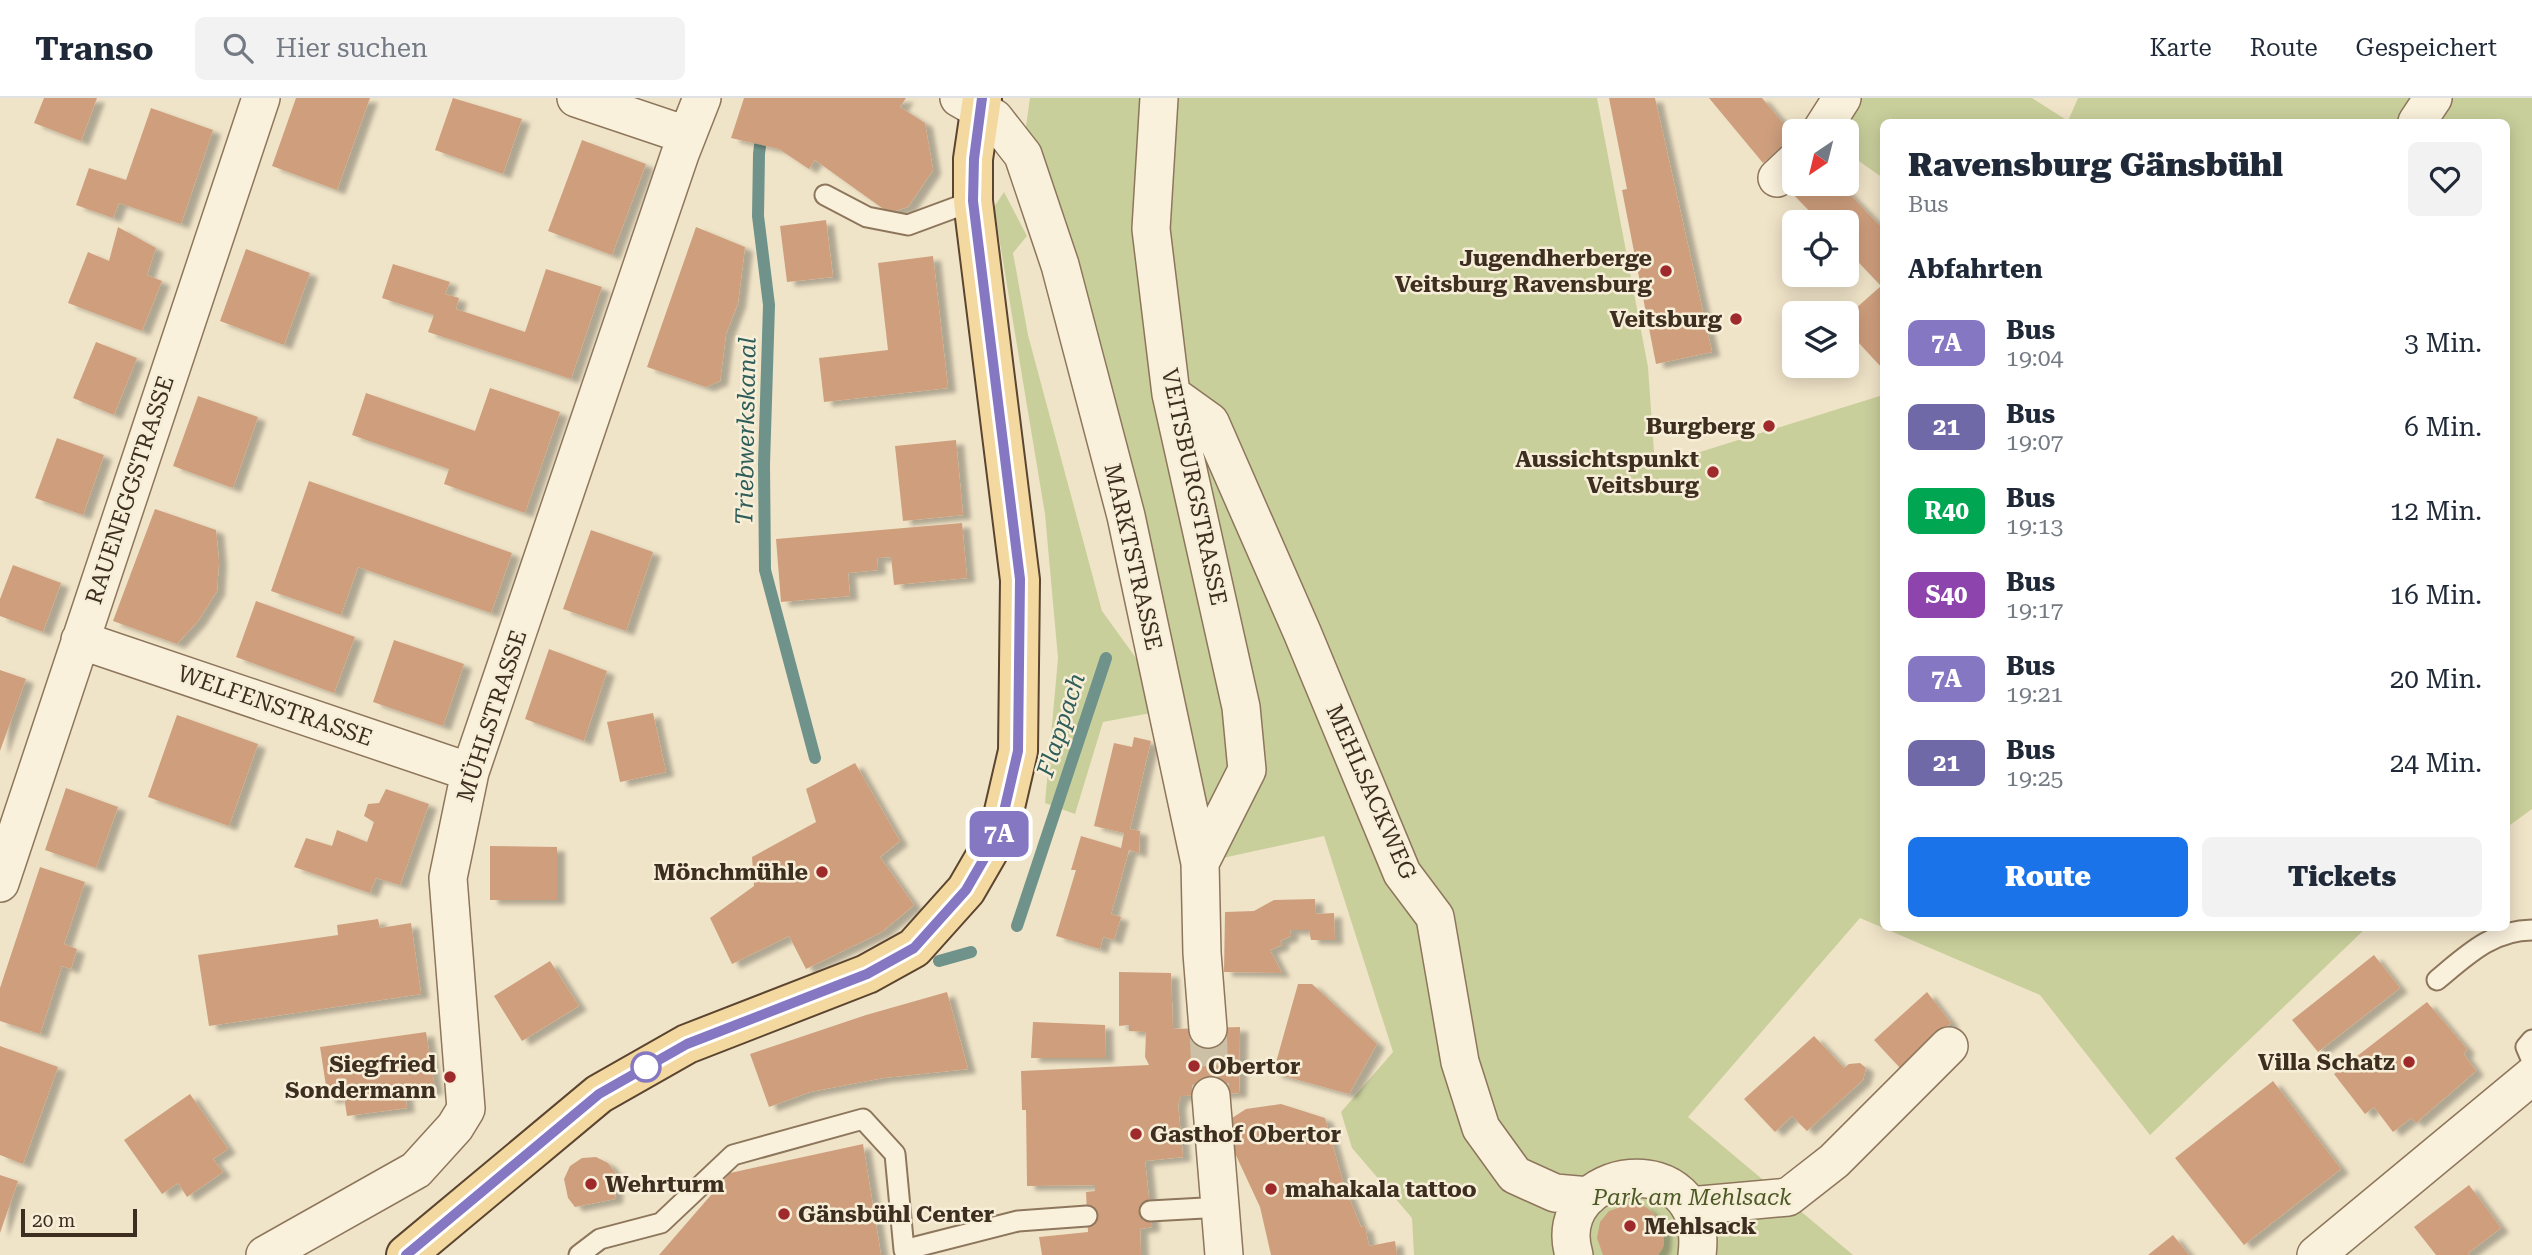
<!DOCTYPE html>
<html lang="de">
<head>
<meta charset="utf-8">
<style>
	body { margin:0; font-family:"Roboto Serif",serif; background:#f2f2f3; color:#1f2937; height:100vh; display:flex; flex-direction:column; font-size:26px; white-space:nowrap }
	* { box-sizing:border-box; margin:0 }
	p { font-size:23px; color:#747a83 }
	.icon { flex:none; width:38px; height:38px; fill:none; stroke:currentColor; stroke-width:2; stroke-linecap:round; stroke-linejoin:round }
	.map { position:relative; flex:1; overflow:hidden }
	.details { position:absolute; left:1880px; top:21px; width:630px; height:812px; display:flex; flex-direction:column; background:#fff; border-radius:10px; box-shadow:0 4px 18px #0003 }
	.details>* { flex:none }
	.badge { padding:0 14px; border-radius:10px; font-size:24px; line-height:46px }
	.needle { width:46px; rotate:215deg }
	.tools { position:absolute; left:1782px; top:21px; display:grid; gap:14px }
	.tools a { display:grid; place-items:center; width:77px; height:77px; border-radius:10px; background:#fff; box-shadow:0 4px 18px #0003; font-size:35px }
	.scale { position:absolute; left:21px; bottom:18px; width:116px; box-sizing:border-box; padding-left:7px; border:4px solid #3d2e20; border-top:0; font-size:19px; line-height:24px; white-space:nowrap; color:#3d2e20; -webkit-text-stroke:5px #f7eed8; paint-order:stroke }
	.map>.badge { position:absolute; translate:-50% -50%; box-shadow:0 0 0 4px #fff }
	h2 { padding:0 28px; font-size:26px; line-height:63px }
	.round { display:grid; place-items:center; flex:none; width:74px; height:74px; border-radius:10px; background:#f2f2f3 }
	.headline { display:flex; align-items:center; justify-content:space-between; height:119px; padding:0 28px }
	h1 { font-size:33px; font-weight:800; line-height:52px }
	.button { display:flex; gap:14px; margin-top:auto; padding:14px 28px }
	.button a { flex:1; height:80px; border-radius:10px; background:#1a73e8; color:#fff; font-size:28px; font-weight:800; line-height:80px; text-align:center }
	.button a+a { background:#f2f2f3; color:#1f2937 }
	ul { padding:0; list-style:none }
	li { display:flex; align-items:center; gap:21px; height:84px; padding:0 28px }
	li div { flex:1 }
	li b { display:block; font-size:26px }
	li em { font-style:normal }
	li .badge { min-width:77px; font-weight:700; text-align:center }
	header { display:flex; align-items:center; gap:42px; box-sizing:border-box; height:98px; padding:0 35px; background:#fff; border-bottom:2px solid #e0e1e3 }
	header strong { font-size:33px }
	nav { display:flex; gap:38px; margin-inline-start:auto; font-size:24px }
	.search { width:490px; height:63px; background:#f2f2f3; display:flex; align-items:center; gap:18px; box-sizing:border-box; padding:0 24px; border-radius:10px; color:#747a83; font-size:26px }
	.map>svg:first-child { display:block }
	.green { fill:#c9cf9b }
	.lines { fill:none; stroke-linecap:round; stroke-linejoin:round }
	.stream { stroke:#6f938a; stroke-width:12 }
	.building { fill:#cf9f7d; filter:url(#shadow) }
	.street-tunnel { stroke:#ccc0a6; stroke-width:37; stroke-dasharray:37 18; stroke-linecap:butt }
	.lane-casing { stroke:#8d765c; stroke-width:23 }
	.street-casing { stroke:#8d765c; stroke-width:40 }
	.primary-casing { stroke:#5b4430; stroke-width:42 }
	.lane { stroke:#faf1dc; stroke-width:19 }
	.street { stroke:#faf1dc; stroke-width:37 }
	.primary { stroke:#f3d9a0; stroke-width:38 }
	.line-casing { stroke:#fff; stroke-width:16 }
	.line { stroke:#8677c3; stroke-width:10 }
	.poi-dot { fill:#9e2a2b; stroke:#f7eed8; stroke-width:2.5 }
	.stop-dot { fill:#fff; stroke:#8677c3; stroke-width:3.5 }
	.labels { text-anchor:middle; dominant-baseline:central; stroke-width:5; stroke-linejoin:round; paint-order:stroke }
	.poi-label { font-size:23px; font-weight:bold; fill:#3d2e20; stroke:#f7eed8; text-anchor:end }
	.street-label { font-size:23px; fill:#3d2e20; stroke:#f7eed8 }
	.park-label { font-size:23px; font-style:italic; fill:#4d5a26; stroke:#f7eed8 }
	.water-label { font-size:24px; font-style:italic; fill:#2f5d5a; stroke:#f7eed8 }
</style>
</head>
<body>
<header>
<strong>Transo</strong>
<div class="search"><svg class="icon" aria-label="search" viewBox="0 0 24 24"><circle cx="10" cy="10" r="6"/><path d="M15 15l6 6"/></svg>Hier suchen</div>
<nav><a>Karte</a><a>Route</a><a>Gespeichert</a></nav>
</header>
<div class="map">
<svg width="2532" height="1157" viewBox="0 0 2532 1157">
	<defs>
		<filter id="shadow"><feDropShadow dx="8" dy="4.5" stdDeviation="2" flood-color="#0004"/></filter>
	</defs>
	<rect width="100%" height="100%" fill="#f0e4c8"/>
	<path class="green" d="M1030,0H1597L1648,269L1655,368L1883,297V830H2366L2150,1037L2040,897L1860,820L1688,1019L1853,1157H1414L1412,1120L1352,1050L1341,1014L1393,954L1324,738L1200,765L1021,63Z
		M1861,0H2032L2068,23L2078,0H2532V711L2506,730V24H1883V80L1846,54V33H1840Z
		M1004,94L1027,138L1013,155L1028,237L1102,513L1136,560L1156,606L1151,615L1103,624L1075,716L1045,705L1058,560L1045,416L994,109Z"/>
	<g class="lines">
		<path class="stream" d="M766,0L759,56L758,118L769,207L764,366L765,472L815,660
			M1017,828L1106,560
			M939,863L971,854"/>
	</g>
	<path class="building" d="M44,0H97L81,43L34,25Z
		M296,0H370L337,92L272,68Z
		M453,0L522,21L503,76L435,52Z
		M744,0H906L900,9L925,25L933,72L908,109L889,115L815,62L809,71L779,51L731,40Z
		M1609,0H1655L1712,254L1656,266L1622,92L1627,91Z
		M1709,0H1762L1794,38L1763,65Z
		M151,10L213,32L181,126L119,105L113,120L76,107L89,70L126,82Z
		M582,42L646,66L612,157L548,133Z
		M1797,86H1840L1883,131V271L1846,231V219L1881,188L1846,151V124H1820L1790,93Z
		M826,122L833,179L787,184L780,128Z
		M118,129L156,150L147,177L162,183L142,233L68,205L88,154L109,163Z
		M696,129L745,149L738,205L726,236L720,283L706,289L647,269Z
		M246,151L310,175L284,247L220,223Z
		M933,158L948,290L824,304L819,260L888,252L878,165Z
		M393,166L450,184L445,196L459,200L456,211L525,234L546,171L602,189L571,281L428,234L434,217L382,200Z
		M96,244L137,260L114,317L73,300Z
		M490,290L560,314L525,415L444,386L449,371L352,337L366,295L475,333Z
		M198,298L258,319L233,390L173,368Z
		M57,340L104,357L83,417L35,400Z
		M956,342L963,417L903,423L895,348Z
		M309,383L512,455L491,515L358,469L341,517L271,493Z
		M155,411L216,432L219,463L217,493L198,523L177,546L113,523Z
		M962,425L967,480L894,487L891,459L877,460L878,472L848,475L850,498L781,504L776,441Z
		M591,432L653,454L626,533L563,511Z
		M13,467L61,485L43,534L0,518V501Z
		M256,503L355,539L334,595L236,559Z
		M394,542L464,566L443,628L373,604Z
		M549,551L607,573L584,643L525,621Z
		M0,572L26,581L0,653Z
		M653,615L666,674L620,684L607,624Z
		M177,617L258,646L229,728L148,699Z
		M1134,639L1151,643L1130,731L1140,733L1139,755L1129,752L1115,802L1111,816L1121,819L1114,842L1103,839L1100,851L1056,838L1076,772H1071L1081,738L1121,750L1124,735L1094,728L1114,645L1132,649Z
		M855,665L900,743L880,759L914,807L882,834L806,871L789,838L732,866L710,820L754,788L752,759L816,724L806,691Z
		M66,690L118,709L96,770L45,752Z
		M386,691L429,706L400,787L376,780L370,795L294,769L306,740L332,748L337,732L367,744L374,724L364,718L368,706L379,705Z
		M490,748L557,749V802H490Z
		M40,769L85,784L64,846L77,851L71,871L62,868L40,936L0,923V890Z
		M1315,801L1316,816L1334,815L1335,842H1311L1309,832H1290L1291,838L1280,843L1282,847L1270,852L1282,875L1224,874L1225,814L1254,813L1274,802Z
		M378,821L380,830L411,825L421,896L209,928L198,857L338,837L337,827Z
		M2374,857L2400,890L2318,954L2292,922Z
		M550,863L579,908L522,943L494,898Z
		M1119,874L1171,875L1173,931L1240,929L1239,995L1181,998L1178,1007L1183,1059L1145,1063L1152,1129L1140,1131L1141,1157H1042L1039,1139L1088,1134L1086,1094L1095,1093V1087L1027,1088L1026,1012H1022L1021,973L1149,967L1145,959L1146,934L1129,933V927L1119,928Z
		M1298,886H1312L1377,946L1349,996L1273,975Z
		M947,894L968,971L883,980L810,994L769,1009L750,956L866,917Z
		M1927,894L1951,925L1901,971L1874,942Z
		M2427,904L2467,951L2464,956L2476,973L2416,1025L2411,1020L2393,1034L2374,1009L2365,1016L2334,976Z
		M1033,924L1105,927L1106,960H1031Z
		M426,934L435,992L405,996L407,1010L347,1018L344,999L328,1001L320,949Z
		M1814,938L1844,970L1849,966L1860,965L1866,970L1863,982L1807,1033L1792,1018L1775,1034L1744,1001Z
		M0,948L58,969L23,1066L0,1057Z
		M2273,983L2341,1071L2244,1147L2175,1060Z
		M190,996L228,1051L213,1061L223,1074L187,1099L178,1085L162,1096L124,1042Z
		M1281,1006L1325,1020L1344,1087L1361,1129L1365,1128L1369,1148L1395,1143L1397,1157H1271L1260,1109L1226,1036L1232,1020L1246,1011Z
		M863,1046L881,1157H659L730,1075Z
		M596,1059L608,1065L616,1076L615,1101L575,1109L568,1100L564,1081L570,1068L582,1060Z
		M0,1077L18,1083L0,1135Z
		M2469,1087L2501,1130L2468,1155L2470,1157H2436L2414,1129Z
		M1633,1105L1646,1109L1657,1119L1664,1132L1663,1149L1658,1157H1603L1597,1140L1600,1124L1609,1113Z
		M2173,1137L2189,1157H2148Z"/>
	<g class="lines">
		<path class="street-tunnel" d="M1208,931L1211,998"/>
		<g class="lane-casing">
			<path id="lane" d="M825,97L867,119L908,127L973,103
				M2437,882C2466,858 2492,832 2532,832
				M2532,942L2526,949L2532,963
				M1150,1113L1222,1109
				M579,1157L600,1141L661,1125L733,1057L863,1021L895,1056L904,1152L1018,1123L1087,1118"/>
		</g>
		<g class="street-casing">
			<path id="street" d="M576,0L686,37
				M959,0L994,20L1023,57L1060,167L1126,418L1200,765L1202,855L1208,931
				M1159,0L1151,131L1171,296L1241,609L1247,672L1200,765
				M2417,24L2433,0
				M1821,33L1842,0
				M1777,80L1794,64
				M1171,296L1210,324L1302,534L1402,775L1435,819L1460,964L1481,1030L1515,1077L1555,1095L1589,1098
				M80,542L470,674
				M0,785L261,0
				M1211,998L1224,1157
				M1689,1108L1788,1099L1834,1063L1949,948
				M265,1157L416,1072L455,1029L466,1011L448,780L470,674L680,56L702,0
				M1574,1157C1547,1067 1711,1043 1697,1157
				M2316,1157L2532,978"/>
		</g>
		<g class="primary-casing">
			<path id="primary" d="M406,1157L599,996L687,946L867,876L914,850L966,792L999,735L1018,653L1020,482L973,103V61L982,0"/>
		</g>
		<use href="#lane" class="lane"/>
		<use href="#street" class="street"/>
		<use href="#primary" class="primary"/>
	</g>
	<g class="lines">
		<g class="line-casing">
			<path id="line" d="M406,1157L599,996L687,946L867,876L914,850L966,792L999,735L1018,653L1020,481L973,103L974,61L982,0"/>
		</g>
		<use href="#line" class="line"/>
	</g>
	<g class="poi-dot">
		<circle cx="1666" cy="173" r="7"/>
		<circle cx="1736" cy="221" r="7"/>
		<circle cx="1769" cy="328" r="7"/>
		<circle cx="1713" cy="374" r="7"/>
		<circle cx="822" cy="774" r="7"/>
		<circle cx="2409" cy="964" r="7"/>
		<circle cx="1194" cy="968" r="7"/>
		<circle cx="450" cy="979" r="7"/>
		<circle cx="1136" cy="1036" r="7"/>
		<circle cx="591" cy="1086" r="7"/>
		<circle cx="1271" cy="1091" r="7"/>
		<circle cx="784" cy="1116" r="7"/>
		<circle cx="1630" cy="1128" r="7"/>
	</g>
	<circle class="stop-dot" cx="646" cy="969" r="14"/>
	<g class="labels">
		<g class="poi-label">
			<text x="1652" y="160">Jugendherberge<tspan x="1652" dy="26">Veitsburg Ravensburg</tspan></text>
			<text x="1722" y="221">Veitsburg</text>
			<text x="1755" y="328">Burgberg</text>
			<text x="1699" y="361">Aussichtspunkt<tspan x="1699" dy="26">Veitsburg</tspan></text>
			<text x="808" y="774">Mönchmühle</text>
			<text x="2395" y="964">Villa Schatz</text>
			<text x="436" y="966">Siegfried<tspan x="436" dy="26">Sondermann</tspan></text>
			<text x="1208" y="968" text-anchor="start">Obertor</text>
			<text x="1150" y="1036" text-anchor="start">Gasthof Obertor</text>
			<text x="605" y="1086" text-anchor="start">Wehrturm</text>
			<text x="1285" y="1091" text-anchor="start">mahakala tattoo</text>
			<text x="798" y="1116" text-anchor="start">Gänsbühl Center</text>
			<text x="1644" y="1128" text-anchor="start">Mehlsack</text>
		</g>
		<g class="street-label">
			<text transform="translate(1194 389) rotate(78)">VEITSBURGSTRASSE</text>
			<text transform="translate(130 392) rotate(-72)">RAUENEGGSTRASSE</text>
			<text transform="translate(1133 459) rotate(77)">MARKTSTRASSE</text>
			<text transform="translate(275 608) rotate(19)">WELFENSTRASSE</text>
			<text transform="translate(492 618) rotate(-72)">MÜHLSTRASSE</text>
			<text transform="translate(1371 694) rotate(66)">MEHLSACKWEG</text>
		</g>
		<g class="park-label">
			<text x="1692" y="1099">Park am Mehlsack</text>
		</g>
		<g class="water-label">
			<text transform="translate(746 333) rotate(-89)">Triebwerkskanal</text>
			<text transform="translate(1061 627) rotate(-72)">Flappach</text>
		</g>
	</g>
</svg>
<div class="tools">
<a><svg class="needle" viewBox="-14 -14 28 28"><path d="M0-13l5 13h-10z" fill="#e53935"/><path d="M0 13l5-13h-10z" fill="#747a83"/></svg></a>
<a><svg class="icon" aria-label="locate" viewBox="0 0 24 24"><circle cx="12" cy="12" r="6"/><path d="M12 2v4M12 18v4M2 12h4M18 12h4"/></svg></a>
<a><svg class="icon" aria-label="layers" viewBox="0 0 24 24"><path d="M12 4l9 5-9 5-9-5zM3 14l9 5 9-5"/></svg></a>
</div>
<div class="scale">20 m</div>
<b class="badge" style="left:999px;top:736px;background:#8677c3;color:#fff">7A</b>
<section class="details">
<div class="headline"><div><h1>Ravensburg Gänsbühl</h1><p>Bus</p></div><a class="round"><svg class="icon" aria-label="heart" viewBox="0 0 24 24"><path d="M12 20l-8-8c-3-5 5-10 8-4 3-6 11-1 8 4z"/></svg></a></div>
<h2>Abfahrten</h2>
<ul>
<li><span class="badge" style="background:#8677c3;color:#fff">7A</span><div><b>Bus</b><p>19:04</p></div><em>3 Min.</em></li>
<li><span class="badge" style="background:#6f69a7;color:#fff">21</span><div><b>Bus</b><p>19:07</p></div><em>6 Min.</em></li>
<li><span class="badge" style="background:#00a651;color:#fff">R40</span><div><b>Bus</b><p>19:13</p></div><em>12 Min.</em></li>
<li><span class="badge" style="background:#8e44ad;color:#fff">S40</span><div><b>Bus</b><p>19:17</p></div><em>16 Min.</em></li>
<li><span class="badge" style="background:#8677c3;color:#fff">7A</span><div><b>Bus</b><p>19:21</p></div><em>20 Min.</em></li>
<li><span class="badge" style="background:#6f69a7;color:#fff">21</span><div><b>Bus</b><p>19:25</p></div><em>24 Min.</em></li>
</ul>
<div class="button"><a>Route</a><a>Tickets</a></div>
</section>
</div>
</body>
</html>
